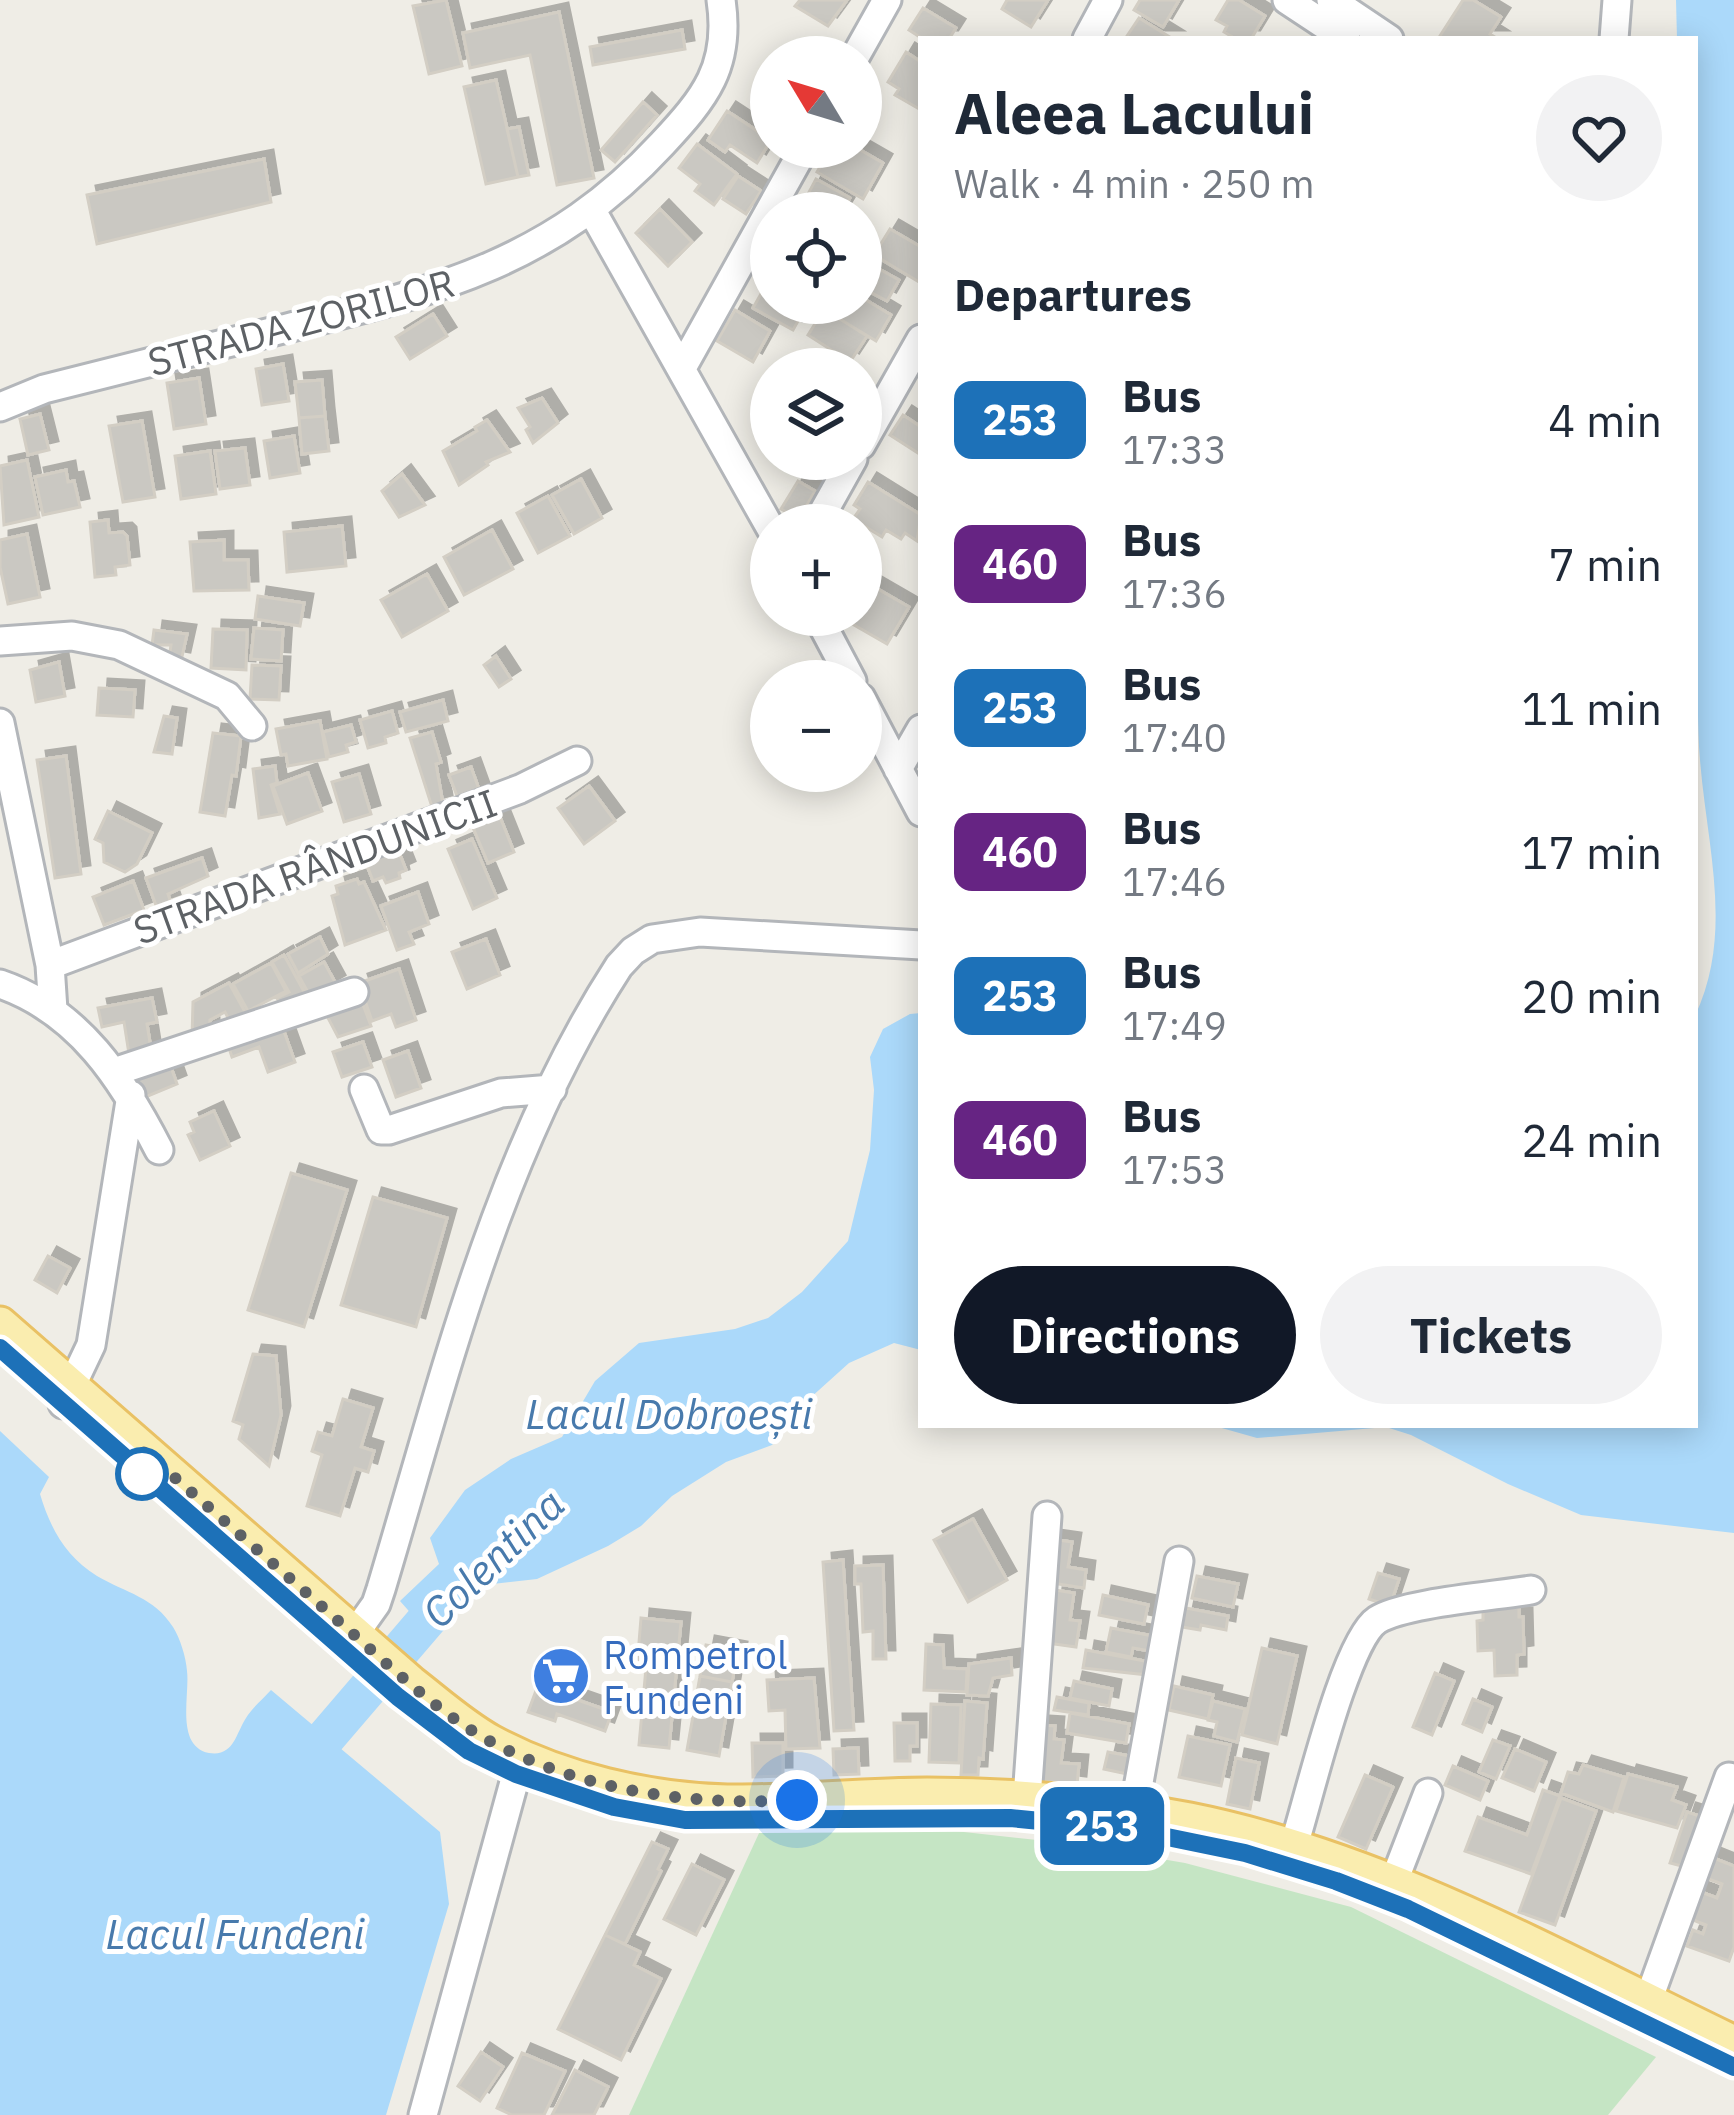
<!DOCTYPE html>
<html lang="en">
<head>
<meta charset="utf-8">
<style>
	body { margin:0; font-family:"IBM Plex Sans",sans-serif; background:#f2f2f3; color:#1f2937; height:100vh; display:flex; flex-direction:column; font-size:45px; white-space:nowrap }
	* { box-sizing:border-box; margin:0 }
	p { font-size:39px; color:#747a83 }
	.icon { flex:none; width:66px; height:66px; fill:none; stroke:currentColor; stroke-width:2; stroke-linecap:round; stroke-linejoin:round }
	.map { position:relative; flex:1; overflow:hidden }
	.panel { position:absolute; left:918px; top:36px; width:780px; height:1392px; display:flex; flex-direction:column; background:#fff; border-radius:0px; box-shadow:0 6px 30px #0003 }
	.panel>* { flex:none }
	.badge { padding:0 24px; border-radius:18px; font-size:42px; line-height:78px }
	.needle { width:78px; rotate:308deg }
	.buttons { position:absolute; left:750px; top:36px; display:grid; gap:24px }
	.buttons a { display:grid; place-items:center; width:132px; height:132px; border-radius:50%; background:#fff; box-shadow:0 6px 30px #0003; font-size:60px }
	.you { position:absolute; width:60px; height:60px; margin:-30px; border:9px solid #fff; border-radius:50%; background:#1a73e8; box-shadow:0 0 0 18px #1a73e833 }
	.map>.badge { position:absolute; translate:-50% -50%; box-shadow:0 0 0 6px #fff }
	h2 { padding:0 36px; font-size:45px; line-height:108px }
	.round { display:grid; place-items:center; flex:none; width:126px; height:126px; border-radius:63px; background:#f2f2f3 }
	.head { display:flex; align-items:center; justify-content:space-between; height:204px; padding:0 36px }
	h1 { font-size:57px; font-weight:700; line-height:90px }
	.primary-button { display:flex; gap:24px; margin-top:auto; padding:24px 36px }
	.primary-button a { flex:1; height:138px; border-radius:72px; background:#111827; color:#fff; font-size:48px; font-weight:700; line-height:138px; text-align:center }
	.primary-button a+a { background:#f2f2f3; color:#1f2937 }
	ul { padding:0; list-style:none }
	li { display:flex; align-items:center; gap:36px; height:144px; padding:0 36px }
	li div { flex:1 }
	li b { display:block; font-size:45px }
	li em { font-style:normal }
	li .badge { min-width:132px; font-weight:700; text-align:center }
	.map>svg:first-child { display:block }
	.green { fill:#c5e5c4 }
	.water { fill:#abd9fa }
	.lines { fill:none; stroke-linecap:round; stroke-linejoin:round }
	.river { stroke:#abd9fa; stroke-width:39 }
	.building { fill:#cac8c2; stroke:#d3cec4; stroke-width:3; filter:url(#shadow) }
	.minor-casing { stroke:#b3b6ba; stroke-width:33 }
	.major-casing { stroke:#e9c164; stroke-width:39 }
	.minor { stroke:#fff; stroke-width:27 }
	.major { stroke:#faedaf; stroke-width:33 }
	.line-casing { stroke:#fff; stroke-width:27 }
	.line { stroke:#1d71b8; stroke-width:18 }
	.walk { stroke:#5d6165; stroke-width:12; stroke-dasharray:0 21.6 }
	.stop-dot { fill:#fff; stroke:#1d71b8; stroke-width:6 }
	.labels { text-anchor:middle; dominant-baseline:central; stroke-width:10; stroke-linejoin:round; paint-order:stroke }
	.street-label { font-size:39px; fill:#5d6165; stroke:#fff }
	.shop-label { font-size:39px; fill:#366cbe; stroke:#fff; text-anchor:start }
	.water-label { font-size:42px; font-style:italic; fill:#487aac; stroke:#fff }
</style>
</head>
<body>
<div class="map">
<svg width="1734" height="2115" viewBox="0 0 1734 2115">
	<defs>
		<filter id="shadow"><feDropShadow dx="9" dy="-9" stdDeviation="0" flood-color="#0004"/></filter>
	</defs>
	<rect width="100%" height="100%" fill="#efede6"/>
	<path class="green" d="M946,1830L1074,1844L1185,1863L1351,1907L1656,2057L1608,2115H629L760,1831Z"/>
	<path class="water" d="M1676,0H1734V1533L1581,1515L1508,1484L1411,1435L1386,1427L1257,1438L1211,1425H1695V1016C1734,933 1707,848 1700,760C1697,725 1699,691 1695,656V39H1677Z
		M921,1013V1350L894,1343L849,1363L809,1399L772,1445L726,1462L672,1496L641,1526L608,1546L537,1579L484,1585L430,1635L400,1601L439,1564L430,1538L465,1490L511,1459L562,1437L595,1381L639,1343L735,1329L768,1318L802,1292L848,1241L870,1150L874,1090L870,1057L883,1029L910,1014Z
		M0,1431L49,1477L40,1494C50,1528 66,1557 97,1576C126,1593 154,1597 173,1627C180,1638 186,1657 187,1671C190,1695 175,1746 209,1753C234,1757 236,1733 246,1718C252,1708 263,1699 271,1690L440,1832L449,1904L386,2115H0Z"/>
	<g class="lines">
		<path class="river" d="M293,1776L454,1588"/>
	</g>
	<path class="building" d="M446,0L462,66L429,74L413,6Z
		M800,0H847L828,26L795,6Z
		M1007,0H1048L1031,27L1002,9Z
		M1140,0H1179L1163,27L1134,10Z
		M1228,0H1239L1265,16L1251,39H1236L1224,32L1227,26L1216,20Z
		M1463,0H1473L1501,17L1490,34L1498,39H1438Z
		M923,8L956,28L949,39H923L909,30Z
		M559,12L594,178L557,185L530,55L470,68L463,33Z
		M1139,18L1173,39H1125Z
		M682,30L685,49L593,65L590,47Z
		M906,52L921,62V110L895,95L899,89L888,82Z
		M496,80L518,177L486,184L464,87Z
		M643,102L657,115L615,162L601,150Z
		M727,111L771,140L757,163L730,145L725,152L708,140Z
		M519,127L529,175L518,177L507,129Z
		M697,144L737,174L714,205L695,191L700,184L679,168Z
		M832,147H855L883,163L863,199L817,172Z
		M264,159L271,202L97,244L87,195Z
		M738,176L761,191L746,214L723,199Z
		M816,179L850,198L841,213H808L800,209Z
		M660,209L692,242L668,266L636,233Z
		M890,229L921,247L919,282L874,255Z
		M861,259L899,280L887,301L861,287Z
		M771,276V303H808L793,330L753,308Z
		M861,297L891,315L876,341L838,318L847,303H861Z
		M824,309L867,336L850,362L808,335Z
		M735,310L770,331L753,362L717,341Z
		M433,314L447,336L410,359L396,337Z
		M283,364L289,401L262,405L256,369Z
		M199,378L206,424L174,429L167,383Z
		M322,380L325,416L299,418L295,382Z
		M542,398L558,423L533,443L526,430L530,427L518,408Z
		M40,414L49,450L28,455L20,419Z
		M903,415L921,427V455L890,435Z
		M325,416L329,451L302,454L299,418Z
		M487,420L510,452L486,462L488,465L459,485L443,451L477,431L475,427Z
		M142,421L155,497L123,502L109,426Z
		M294,436L300,473L270,478L264,441Z
		M245,448L250,485L220,489L215,451Z
		M210,451L216,494L181,499L175,456Z
		M27,460L39,517L4,525L0,466Z
		M66,470L68,482L74,481L80,507L43,515L35,477Z
		M402,474L425,505L399,517L382,491Z
		M581,479L602,518L574,534L552,495Z
		M798,481L815,491L799,519L781,509Z
		M868,482L921,515L917,541L905,533L901,539L886,530L882,537L853,519L860,509L854,505Z
		M548,496L570,536L538,553L517,513Z
		M108,520L109,533L123,532L127,536L130,565L115,567L116,575L95,577L90,522Z
		M342,526L346,566L287,572L284,532Z
		M492,530L513,569L464,595L444,557Z
		M27,534L40,597L8,604L0,567V540Z
		M224,540V560H248L249,590L194,591L190,542Z
		M427,574L448,611L402,637L381,600Z
		M864,581L909,607L887,644L842,618L861,615Z
		M258,596L304,603L300,626L255,619Z
		M254,628L283,630L281,661L251,659Z
		M213,629L247,630L246,670L211,668Z
		M154,630L187,634L181,661L169,659L171,645H152Z
		M496,656L511,679L499,687L484,665Z
		M59,662L65,696L36,702L30,670Z
		M252,665L281,666L279,700L250,699Z
		M99,688L135,690L133,717L97,715Z
		M443,700L448,721L406,732L400,712Z
		M392,711L398,733L385,737L386,743L368,748L360,720Z
		M164,716L177,718L172,754L154,752Z
		M320,721L327,759L288,766L286,754L281,755L276,729Z
		M351,725L356,742L346,745L348,752L329,757L323,732Z
		M432,732L441,762L436,764L443,804L432,807L410,738Z
		M213,733L241,736L236,776L232,775L225,816L200,812Z
		M66,756L81,874L55,878L37,760Z
		M275,766L277,783L271,785L280,814L259,818L253,769Z
		M471,767L480,792L459,801L449,775Z
		M308,773L322,811L287,824L273,786Z
		M359,774L371,814L344,822L332,782Z
		M589,786L615,821L584,844L558,808Z
		M496,807L514,852L488,863L469,818Z
		M108,811L152,833L137,864L125,872L104,862L103,843L95,839Z
		M472,839L497,898L473,909L448,849Z
		M397,847L406,870L399,873L400,878L386,883L383,877L373,881L365,860Z
		M202,858L208,876L168,894L171,903L157,908L146,878Z
		M357,879L359,884L364,882L386,930L345,945L332,896L338,894L336,886Z
		M133,881L144,910L104,925L93,897Z
		M418,892L429,924L409,932L414,944L397,950L381,906Z
		M320,937L328,954L298,973L288,954Z
		M486,939L500,975L467,989L452,952Z
		M284,955L308,999L284,1012L277,998L289,992L272,962Z
		M324,962L336,984L311,998L299,976Z
		M271,963L286,991L248,1011L233,984Z
		M399,969L416,1020L396,1027L391,1014L372,1021L359,983Z
		M229,983L250,1021L233,1027L225,1012L210,1020V1034L192,1038L193,1002Z
		M152,998L157,1022L147,1024L151,1049L129,1054L124,1022L102,1027L98,1008Z
		M362,1002L371,1026L338,1037L326,1014Z
		M281,1023L295,1062L268,1072L259,1047L232,1057L227,1042Z
		M363,1042L372,1067L342,1077L333,1052Z
		M408,1051L421,1088L396,1097L383,1060Z
		M171,1067L177,1084L143,1098L136,1080Z
		M214,1111L230,1146L200,1160L188,1135L194,1132L190,1122Z
		M291,1173L347,1190L304,1327L248,1310Z
		M373,1197L447,1218L416,1327L341,1305Z
		M48,1256L70,1268L57,1293L35,1280Z
		M253,1354L276,1356L281,1415L269,1466L239,1439L243,1425L233,1421Z
		M343,1399L373,1408L361,1447L374,1451L368,1472L355,1468L340,1516L307,1506L322,1455L312,1451L318,1432L332,1436Z
		M973,1519L1007,1580L968,1602L934,1540Z
		M1051,1539L1072,1542L1068,1567L1086,1570L1084,1588L1052,1583Z
		M843,1560L854,1730L834,1731L823,1562Z
		M883,1565L886,1659H873V1631L863,1632L861,1584H855V1566Z
		M1378,1573L1399,1579L1390,1606L1369,1599Z
		M1197,1576L1238,1584L1233,1607L1192,1598Z
		M1055,1590L1074,1593L1070,1620L1080,1621L1076,1647L1047,1643Z
		M1103,1595L1148,1605L1144,1624L1099,1615Z
		M1519,1607V1617H1523L1524,1654L1517,1655V1675L1495,1676L1494,1650L1478,1651L1477,1621L1483,1620V1609Z
		M1186,1608L1228,1616L1226,1630L1201,1625L1200,1630L1182,1627Z
		M641,1618L681,1622L669,1748L639,1745L646,1668L637,1667Z
		M1111,1628L1153,1636L1150,1651L1133,1648L1131,1657L1106,1652Z
		M926,1644L943,1645L944,1668L967,1669L966,1692L924,1690Z
		M706,1645L738,1651L732,1682L700,1676Z
		M1262,1648L1297,1656L1277,1744L1242,1735Z
		M1086,1650L1150,1662L1148,1675L1083,1668Z
		M1011,1658L1012,1675L993,1678L988,1696L967,1695L969,1664Z
		M1435,1673L1454,1681L1432,1735L1413,1727Z
		M700,1676L732,1682L719,1756L687,1750Z
		M814,1678L820,1748L786,1749L785,1710L769,1711L767,1680Z
		M540,1680L574,1692L572,1698L612,1712L605,1731L557,1714L555,1721L528,1712Z
		M1074,1681L1112,1689L1109,1706L1070,1698Z
		M1174,1686L1213,1695L1208,1719L1169,1710Z
		M1057,1697L1089,1703L1088,1715L1054,1710Z
		M1473,1699L1492,1707L1482,1732L1463,1724Z
		M965,1701L987,1703L983,1759L979,1758L978,1775H961Z
		M1213,1701L1245,1709L1237,1742L1214,1736L1217,1722L1208,1720Z
		M931,1704L961,1705L959,1763L929,1762Z
		M1070,1713L1129,1724L1126,1743L1067,1733Z
		M894,1723H917V1746H910V1761H895Z
		M1040,1725L1055,1726L1054,1739L1064,1740L1061,1763L1079,1764L1077,1785L1034,1780Z
		M1188,1736L1230,1745L1221,1786L1179,1777Z
		M1493,1740L1510,1746L1496,1779L1479,1772Z
		M752,1743H783V1776L753,1777Z
		M858,1748L859,1774L834,1775L833,1749Z
		M1515,1749L1546,1762L1534,1791L1502,1778Z
		M1108,1752L1130,1756L1127,1774L1104,1769Z
		M1236,1758L1259,1763L1250,1809L1227,1804Z
		M1583,1765L1624,1777L1613,1812L1561,1793L1568,1772L1579,1774Z
		M1453,1766L1488,1781L1480,1800L1445,1785Z
		M1628,1774L1677,1787L1672,1800L1686,1805L1677,1828L1616,1811Z
		M1365,1775L1393,1787L1366,1849L1338,1837Z
		M1543,1790L1560,1796L1531,1874L1465,1851L1478,1817L1527,1835Z
		M1561,1798L1596,1811L1555,1925L1519,1912Z
		M1687,1812L1706,1818L1689,1868L1670,1863Z
		M652,1842L668,1849L658,1869L661,1871L625,1944L605,1935Z
		M1711,1857L1734,1866V1947L1729,1961L1687,1946L1693,1930L1703,1934L1706,1925L1685,1917L1696,1890L1717,1898L1722,1884L1703,1877Z
		M692,1864L724,1880L696,1935L664,1919Z
		M605,1935L640,1952L634,1965L661,1979L621,2060L558,2029Z
		M481,2052L503,2067L480,2101L458,2086Z
		M522,2053L565,2071L544,2115H512L497,2108Z
		M575,2070L608,2087L594,2115H552Z"/>
	<g class="lines">
		<g class="minor-casing">
			<path id="minor" d="M1287,0L1346,39
				M1331,0L1389,39
				M1087,39L1108,0
				M1614,39L1617,0
				M855,57L887,0
				M591,209L771,529
				M682,368L805,147
				M0,407L44,389C124,369 204,349 283,329C435,291 551,264 662,144C705,98 731,66 721,0
				M861,445L921,339
				M816,525L853,459
				M817,615L852,681
				M0,641L72,636L119,645L227,696L252,726
				M861,698L921,812
				M0,723L50,965L53,1010
				M898,769L921,729
				M50,965L520,789L577,761
				M0,984C79,1011 123,1080 159,1150
				M114,1072L354,992
				M364,1089L381,1130H389L501,1093L552,1089
				M63,1404L91,1345L131,1095
				M354,1635L376,1604L381,1589C445,1376 497,1154 619,966L633,951L652,939L700,932L921,945
				M1027,1798L1047,1516
				M1134,1810L1179,1561
				M1294,1845C1308,1802 1345,1641 1377,1620C1403,1603 1496,1596 1531,1590
				M1394,1881L1428,1793
				M1648,2001L1729,1777
				M423,2115L516,1775"/>
		</g>
		<g class="major-casing">
			<path id="major" d="M0,1324L411,1683C437,1703 462,1726 491,1742C561,1780 649,1800 727,1802C794,1803 861,1795 927,1795C1016,1795 1103,1803 1189,1820C1384,1859 1557,1958 1734,2043"/>
		</g>
		<use href="#minor" class="minor"/>
		<use href="#major" class="major"/>
	</g>
	<g class="lines">
		<g class="line-casing">
			<path id="line" d="M0,1348L398,1697L469,1751L516,1774L614,1807L685,1820L1010,1818L1133,1830L1245,1853L1336,1881L1408,1909L1734,2067"/>
		</g>
		<use href="#line" class="line"/>
		<path class="walk" d="M142,1474L144,1451C211,1509 278,1568 344,1626C391,1667 440,1715 495,1744C588,1792 694,1806 797,1800"/>
	</g>
	<defs>
		<g id="supermarket-disc" transform="scale(3)"><circle r="9.5" fill="#3f7fe0" stroke="#fff"/><path d="M-6-5.5h2.5l.6 2H6L4.5 2H-2.5L-4.4-4H-6ZM-1.5 3.2a1.3 1.3 0 1 0 .1 0ZM3 3.2a1.3 1.3 0 1 0 .1 0Z" fill="#fff"/></g>
	</defs>
	<g fill-rule="evenodd">
		<use href="#supermarket-disc" x="561" y="1676"/>
	</g>
	<circle class="stop-dot" cx="142" cy="1474" r="24"/>
	<g class="labels">
		<g class="street-label">
			<text transform="translate(301 322) rotate(-15)">STRADA ZORILOR</text>
			<text transform="translate(315 866) rotate(-20)">STRADA RÂNDUNICII</text>
		</g>
		<g class="shop-label">
			<text x="603" y="1654">Rompetrol<tspan x="603" dy="45">Fundeni</tspan></text>
		</g>
		<g class="water-label">
			<text x="669" y="1413">Lacul Dobroești</text>
			<text transform="translate(493 1558) rotate(-44)">Colentina</text>
			<text x="235" y="1933">Lacul Fundeni</text>
		</g>
	</g>
</svg>
<div class="buttons">
<a><svg class="needle" viewBox="-14 -14 28 28"><path d="M0-13l5 13h-10z" fill="#e53935"/><path d="M0 13l5-13h-10z" fill="#747a83"/></svg></a>
<a><svg class="icon" aria-label="locate" viewBox="0 0 24 24"><circle cx="12" cy="12" r="6"/><path d="M12 2v4M12 18v4M2 12h4M18 12h4"/></svg></a>
<a><svg class="icon" aria-label="layers" viewBox="0 0 24 24"><path d="M12 4l9 5-9 5-9-5zM3 14l9 5 9-5"/></svg></a>
<a>+</a>
<a>−</a>
</div>
<div class="you" style="left:797px;top:1800px"></div>
<b class="badge" style="left:1102px;top:1826px;background:#1d71b8;color:#fff">253</b>
<section class="panel">
<div class="head"><div><h1>Aleea Lacului</h1><p>Walk · 4 min · 250 m</p></div><a class="round"><svg class="icon" aria-label="heart" viewBox="0 0 24 24"><path d="M12 20l-8-8c-3-5 5-10 8-4 3-6 11-1 8 4z"/></svg></a></div>
<h2>Departures</h2>
<ul>
<li><span class="badge" style="background:#1d71b8;color:#fff">253</span><div><b>Bus</b><p>17:33</p></div><em>4 min</em></li>
<li><span class="badge" style="background:#662483;color:#fff">460</span><div><b>Bus</b><p>17:36</p></div><em>7 min</em></li>
<li><span class="badge" style="background:#1d71b8;color:#fff">253</span><div><b>Bus</b><p>17:40</p></div><em>11 min</em></li>
<li><span class="badge" style="background:#662483;color:#fff">460</span><div><b>Bus</b><p>17:46</p></div><em>17 min</em></li>
<li><span class="badge" style="background:#1d71b8;color:#fff">253</span><div><b>Bus</b><p>17:49</p></div><em>20 min</em></li>
<li><span class="badge" style="background:#662483;color:#fff">460</span><div><b>Bus</b><p>17:53</p></div><em>24 min</em></li>
</ul>
<div class="primary-button"><a>Directions</a><a>Tickets</a></div>
</section>
</div>
</body>
</html>
